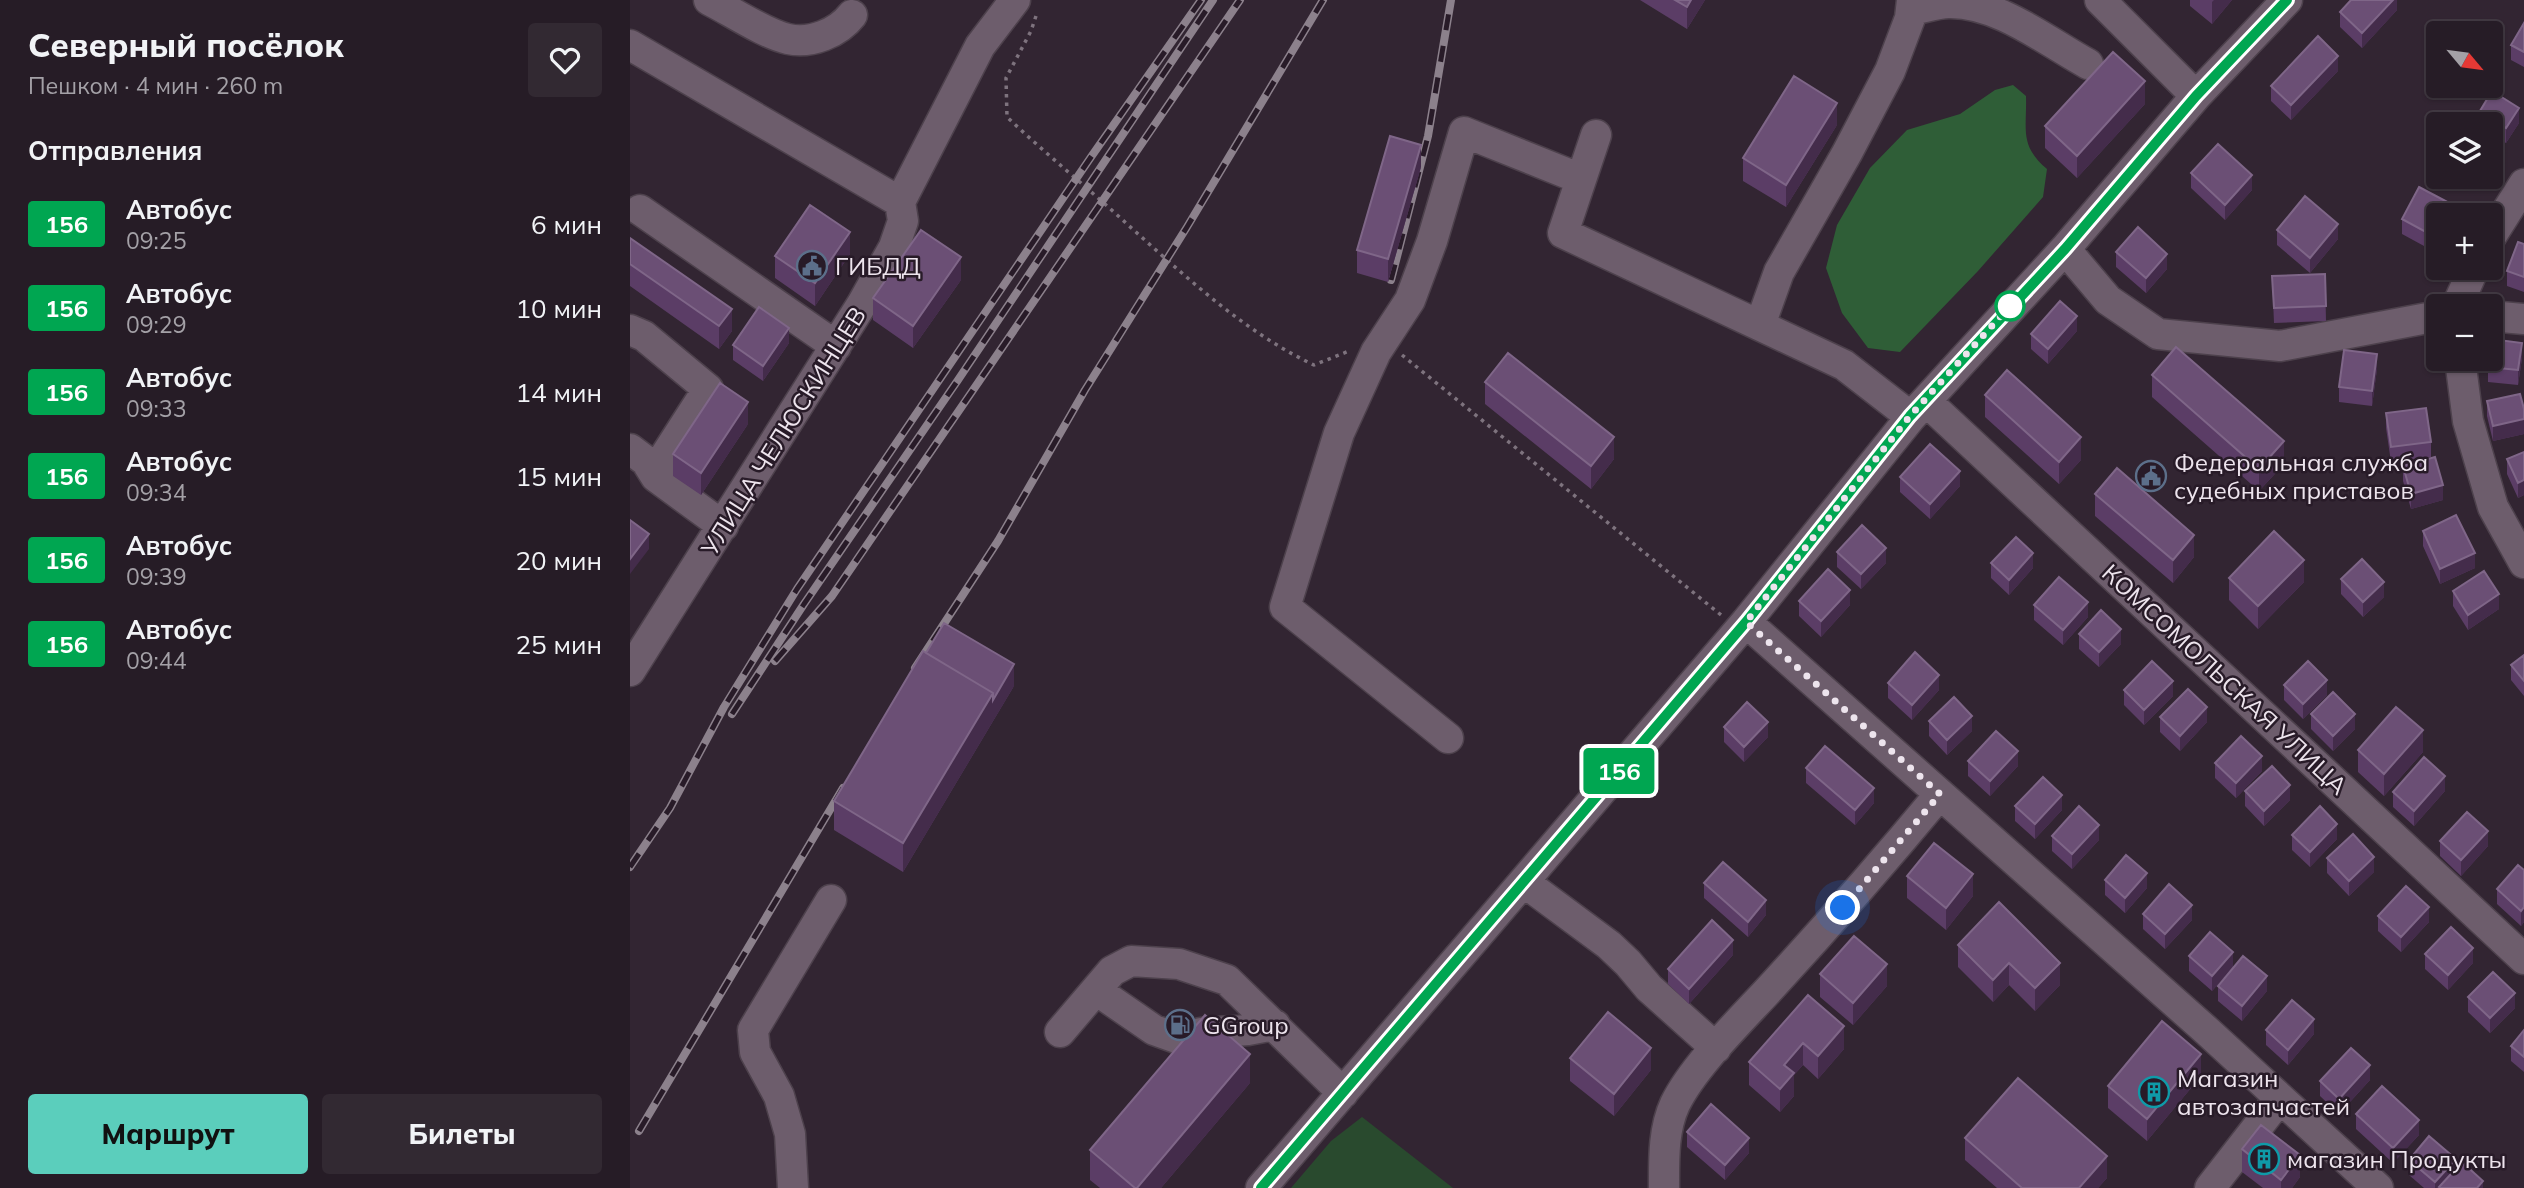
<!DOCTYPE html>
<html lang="ru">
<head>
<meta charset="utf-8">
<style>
	body { margin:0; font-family:Mulish,sans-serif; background:#322932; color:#f1f3f6; height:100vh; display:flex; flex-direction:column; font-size:26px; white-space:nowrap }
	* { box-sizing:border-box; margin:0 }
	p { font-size:23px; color:#a4a1a7 }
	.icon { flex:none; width:38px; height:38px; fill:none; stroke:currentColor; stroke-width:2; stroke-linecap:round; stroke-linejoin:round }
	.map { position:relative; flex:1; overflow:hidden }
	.details { display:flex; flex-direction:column; background:#261c26; width:630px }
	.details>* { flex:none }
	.badge { padding:0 14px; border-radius:5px; font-size:24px; line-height:46px }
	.needle { width:46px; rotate:119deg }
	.tools { position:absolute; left:1796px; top:21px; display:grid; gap:14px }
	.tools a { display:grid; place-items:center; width:77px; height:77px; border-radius:7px; background:#261c26; box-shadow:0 2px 5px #0004,0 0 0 2px #423a43; font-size:35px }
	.you { position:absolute; width:35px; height:35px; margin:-18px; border:5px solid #fff; border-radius:50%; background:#1a73e8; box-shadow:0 0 0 10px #1a73e833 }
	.map>.badge { position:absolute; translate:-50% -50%; box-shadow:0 0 0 4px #fff }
	h2 { padding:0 28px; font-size:26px; line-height:63px }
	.round { display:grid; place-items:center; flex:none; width:74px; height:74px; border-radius:7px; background:#322932 }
	.overview { display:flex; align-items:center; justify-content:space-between; height:119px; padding:0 28px }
	h1 { font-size:33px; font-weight:800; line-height:52px }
	.primary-button { display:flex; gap:14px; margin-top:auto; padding:14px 28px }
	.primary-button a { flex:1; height:80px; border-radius:7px; background:#5bcebc; color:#111; font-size:28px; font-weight:800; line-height:80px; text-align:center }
	.primary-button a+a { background:#322932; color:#f1f3f6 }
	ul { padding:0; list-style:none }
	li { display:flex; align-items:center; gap:21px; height:84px; padding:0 28px }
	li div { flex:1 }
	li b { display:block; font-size:26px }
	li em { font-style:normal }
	li .badge { min-width:77px; font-weight:700; text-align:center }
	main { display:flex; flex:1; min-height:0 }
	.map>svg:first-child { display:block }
	.green { fill:#294a2e }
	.forest { fill:#2f5e37 }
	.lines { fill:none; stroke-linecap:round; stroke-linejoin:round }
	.minor-casing { stroke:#4d414c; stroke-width:33 }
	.path { stroke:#7e737e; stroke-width:3.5; stroke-dasharray:3.5 5; stroke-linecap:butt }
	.minor { stroke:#6d5d6c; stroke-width:30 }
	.rail-casing { stroke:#8c818c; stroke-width:8 }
	.rail { stroke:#281b28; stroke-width:5; stroke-dasharray:16; stroke-linecap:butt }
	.wall { fill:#5b3d66 }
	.shaded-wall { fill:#442c4b }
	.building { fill:#6b4f75; stroke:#7f6688; stroke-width:2 }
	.line-casing { stroke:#fff; stroke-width:16 }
	.line { stroke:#00a651; stroke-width:10 }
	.walk { stroke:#ede4ed; stroke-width:7; stroke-dasharray:0 12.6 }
	.stop-dot { fill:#fff; stroke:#00a651; stroke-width:3.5 }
	.labels { text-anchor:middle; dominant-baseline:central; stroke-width:5; stroke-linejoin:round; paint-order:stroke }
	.poi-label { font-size:24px; fill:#ede4ed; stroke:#281b28; text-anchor:start }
	.street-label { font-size:24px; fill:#ede4ed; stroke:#281b28 }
</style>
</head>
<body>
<main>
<section class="details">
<div class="overview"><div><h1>Северный посёлок</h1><p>Пешком · 4 мин · 260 m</p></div><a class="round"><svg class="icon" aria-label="heart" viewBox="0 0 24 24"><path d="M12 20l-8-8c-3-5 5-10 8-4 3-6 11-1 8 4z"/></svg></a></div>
<h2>Отправления</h2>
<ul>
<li><span class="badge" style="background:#00a651;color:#fff">156</span><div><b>Автобус</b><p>09:25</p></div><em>6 мин</em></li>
<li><span class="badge" style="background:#00a651;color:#fff">156</span><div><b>Автобус</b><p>09:29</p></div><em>10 мин</em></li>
<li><span class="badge" style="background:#00a651;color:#fff">156</span><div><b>Автобус</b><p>09:33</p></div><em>14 мин</em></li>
<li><span class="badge" style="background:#00a651;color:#fff">156</span><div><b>Автобус</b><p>09:34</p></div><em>15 мин</em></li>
<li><span class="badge" style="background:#00a651;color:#fff">156</span><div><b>Автобус</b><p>09:39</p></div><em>20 мин</em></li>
<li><span class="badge" style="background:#00a651;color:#fff">156</span><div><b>Автобус</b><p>09:44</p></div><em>25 мин</em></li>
</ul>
<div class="primary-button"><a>Маршрут</a><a>Билеты</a></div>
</section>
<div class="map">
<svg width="1894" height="1188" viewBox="0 0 1894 1188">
	<rect width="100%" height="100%" fill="#322532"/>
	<path class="green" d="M732,1117L823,1188H661L701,1141Z"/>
	<path class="forest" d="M1383,85L1396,96C1397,130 1389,145 1417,169L1413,197L1348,271L1270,352L1238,348L1212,313L1196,268L1207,225L1240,168L1277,130L1330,114L1365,90Z"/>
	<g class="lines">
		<g class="minor-casing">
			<path id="minor" d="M79,0C101,11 135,34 158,39C181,44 208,33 222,15
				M1470,0L1566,96
				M1282,10C1294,8 1307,3 1319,3C1368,2 1416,41 1458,64
				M0,45L270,202
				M966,135L933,233L1214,365L1281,417
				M10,210L206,346
				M1860,238L1894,184
				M1435,249L1478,300L1528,334L1650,346L1808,316
				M1827,306L1844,268
				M1860,316L1894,319
				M1130,325L1149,272L1217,153L1260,71L1280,18L1282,0
				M0,330L14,336L78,389L24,473
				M1830,359L1838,421L1863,507L1894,563
				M1296,401L1894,959
				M0,449L16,461L26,477L93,526
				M1116,622L1577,1031L1748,1188
				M0,671L232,304L264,247L273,221L270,202L350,46L385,0
				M818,738L655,607L709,433L746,352L780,300L802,241L834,132L951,179
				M894,882L979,945L998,963L1019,988L1086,1048
				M466,990L524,1030L549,1039L571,1033L618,1030L645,1025
				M430,1032L482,971L501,961L549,964L597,980L713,1093
				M163,1188L160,1134L149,1096L125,1052L123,1030L201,900
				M631,1188L1116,622L1281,417L1435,249L1566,96L1657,0
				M1034,1188C1034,1160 1033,1130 1045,1104C1064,1065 1114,1017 1144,984C1201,922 1256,859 1310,794
				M1580,1188L1650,1098"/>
		</g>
		<path class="path" d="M406,16L401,31L376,78L377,117C416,154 458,188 497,224C555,276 614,332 684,365L719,351
			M772,355L1091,615"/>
		<use href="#minor" class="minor"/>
		<g class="rail-casing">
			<path id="rail" d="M761,280L798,136L821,0
				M145,661L202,596L610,0
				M285,668L368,541L455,390L557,227L693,0
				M102,714L174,604L328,380L583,0
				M0,867L40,808L94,707L167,589L461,157L571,0
				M9,1131L213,788"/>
		</g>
		<use href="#rail" class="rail"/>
	</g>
	<path class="wall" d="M1010,0H1075L1057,29Z
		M1560,0H1602L1582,24L1560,6Z
		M1767,0V10L1732,48L1710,27V12Z
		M1894,23V67L1881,60V45Z
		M1708,71L1661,120L1641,101V86Z
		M1515,104L1447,178L1415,148V126Z
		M1850,111L1889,123L1876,143L1860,133V124H1850Z
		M1207,125L1156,207L1113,181V158Z
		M791,167L758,282L727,273V250Z
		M1561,173L1622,190L1595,220L1561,188Z
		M1823,215L1805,252L1772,234V219Z
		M1647,230L1708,239L1680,273L1647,245Z
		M0,238L102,331L89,349L0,286Z
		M1894,244V292L1877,286V271Z
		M1486,252L1537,269L1516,293L1486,267Z
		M220,254L185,306L145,278V256Z
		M1695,274L1696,321L1644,323L1642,276Z
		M331,280L283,348L243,320V298Z
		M1447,331L1418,364L1401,349V334Z
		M159,343L133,381L103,360V345Z
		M1892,358L1888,385L1858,382V367Z
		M1747,369L1742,406L1709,402V387Z
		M1522,375L1654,464L1629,491L1522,397Z
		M855,382L984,459L961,489L855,404Z
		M1355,395L1451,460L1429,484L1355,417Z
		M1857,401L1894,409V434L1863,441L1857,416Z
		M1756,413L1801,442V457L1761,462L1756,428Z
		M118,424L71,495L43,476V454Z
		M1894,452V495L1888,498L1877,474V459Z
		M1773,466L1813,500L1781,509L1773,481Z
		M1270,477L1330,486L1300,519L1270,492Z
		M1465,494L1564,557L1543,583L1465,516Z
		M1793,531L1845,568L1810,584L1793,546Z
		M1207,552L1256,563L1231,589L1207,567Z
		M1361,563L1403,568L1379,595L1361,578Z
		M1599,578L1674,582L1628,629L1599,600Z
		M1711,579L1754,597L1733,617L1711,594Z
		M1823,591L1869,609L1838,630L1823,606Z
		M1169,601L1220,605L1191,637L1169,616Z
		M1404,605L1458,617L1433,645L1404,620Z
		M1449,634L1491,644L1469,667L1449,649Z
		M1894,655V696L1881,680V665Z
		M1258,683L1309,690L1282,720L1258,698Z
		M1654,685L1697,695L1673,719L1654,700Z
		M384,686L273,872L204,830V801Z
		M1494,690L1543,696L1514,725L1494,705Z
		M1681,714L1725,729L1703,751L1681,729Z
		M1530,717L1577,722L1550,751L1530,732Z
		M1299,721L1342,731L1317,755L1299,736Z
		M1094,727L1138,737L1114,762L1094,742Z
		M1728,750L1793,752L1754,796L1728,772Z
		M1338,761L1388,766L1360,796L1338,776Z
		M1585,763L1632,771L1606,798L1585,778Z
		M1176,768L1244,803L1225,825L1176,783Z
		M1615,791L1660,800L1634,826L1615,806Z
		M1815,791L1784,826L1763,807V792Z
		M1385,806L1432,810L1405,839L1385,821Z
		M1662,835L1707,839L1680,867L1662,850Z
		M1422,836L1469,840L1442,869L1422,851Z
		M1810,841L1858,846L1831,876L1810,856Z
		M1697,858L1744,872L1719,896L1697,873Z
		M1894,870V922L1891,926L1867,904V889Z
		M1277,876L1343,896L1316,930L1277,898Z
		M1475,880L1517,888L1495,913L1475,895Z
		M1074,883L1136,915L1118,937L1074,898Z
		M1369,902L1430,985L1405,1011L1379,985L1363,1002L1328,967V945Z
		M1513,914L1562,920L1535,949L1513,929Z
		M1748,916L1799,922L1771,952L1748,931Z
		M1795,954L1843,963L1818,990L1795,969Z
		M1103,955L1059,1004L1038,984V969Z
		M1559,956L1603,967L1582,991L1559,971Z
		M1190,974L1257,986L1223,1025L1190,997Z
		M1588,986L1637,991L1612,1021L1588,1001Z
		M1178,995L1214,1049L1188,1079L1173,1065L1164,1075V1096L1150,1112L1119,1085V1062Z
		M1838,997L1885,1008L1860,1033L1838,1012Z
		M1636,1030L1684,1034L1658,1065L1636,1045Z
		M1894,1030V1072L1881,1061V1046Z
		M940,1058L1021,1070L984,1116L940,1081Z
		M1571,1076L1517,1141L1478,1108V1086Z
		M1740,1080L1709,1114L1690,1096V1081Z
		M620,1083L531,1188H470L460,1180V1150Z
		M1726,1114L1789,1135L1763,1163L1726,1129Z
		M1057,1132L1119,1153L1095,1180L1057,1147Z
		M1335,1138L1477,1178L1468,1188H1367L1335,1160Z
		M1612,1149L1670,1177L1662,1188H1633L1612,1172Z
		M1779,1160L1826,1169L1853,1188H1794L1779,1175Z"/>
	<path class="shaded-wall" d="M1061,0H1075L1057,29V7Z
		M1584,0H1602L1582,24V2Z
		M1763,0H1767V10L1732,48V33Z
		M1708,56V71L1661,120V105Z
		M1515,81V104L1447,178V156Z
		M1207,103V125L1156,207V185Z
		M1889,108V123L1876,143V128Z
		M1870,139V154L1860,171V156Z
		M791,145V167L758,282V259Z
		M1622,175V190L1595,220V205Z
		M1823,205V215H1817Z
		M1708,224V239L1680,273V258Z
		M220,232V254L185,306V283Z
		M1808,233V248L1805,252V237Z
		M1537,254V269L1516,293V278Z
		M331,257V280L283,348V326Z
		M102,309V331L89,349V326Z
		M1447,316V331L1418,364V349Z
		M159,328V343L133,381V366Z
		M1892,343V358L1888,385V370Z
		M1747,354V369L1742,406V391Z
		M118,402V424L71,495V473Z
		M1894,419V434L1863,441V426Z
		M984,437V459L961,489V466Z
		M1451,437V460L1429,484V462Z
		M1654,441V464L1629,491V469Z
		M1330,471V486L1300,519V504Z
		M1894,480V495L1888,498V483Z
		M1813,485V500L1781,509V494Z
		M19,534V549L0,574V559Z
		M1564,535V557L1543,583V560Z
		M1256,548V563L1231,589V574Z
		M1403,553V568L1379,595V580Z
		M1845,553V568L1810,584V569Z
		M1674,560V582L1628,629V606Z
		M1754,582V597L1733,617V602Z
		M1220,590V605L1191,637V621Z
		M1869,594V609L1838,630V615Z
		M1458,602V617L1433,645V630Z
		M1491,629V644L1469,667V652Z
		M384,664V686L273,872V843L363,693Z
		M1309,675V690L1282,720V705Z
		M1697,680V695L1673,719V704Z
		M1543,681V696L1514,725V710Z
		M1577,707V722L1550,751V736Z
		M1725,714V729L1703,751V736Z
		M1342,716V731L1317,755V740Z
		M1138,722V737L1114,762V747Z
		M1793,730V752L1754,796V774Z
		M1388,751V766L1360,796V781Z
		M1632,756V771L1606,798V783Z
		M1815,776V791L1784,826V811Z
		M1660,785V800L1634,826V811Z
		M1244,788V803L1225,825V810Z
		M1432,795V810L1405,839V824Z
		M1707,824V839L1680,867V852Z
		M1469,825V840L1442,869V854Z
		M1858,831V846L1831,876V860Z
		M1744,857V872L1719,896V881Z
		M1517,873V888L1495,913V898Z
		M1343,874V896L1316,930V908Z
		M1136,900V915L1118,937V922Z
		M1562,905V920L1535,949V934Z
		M1799,907V922L1771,952V937Z
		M1894,907V922L1891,926V911Z
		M1103,940V955L1059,1004V989Z
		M1843,948V963L1818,990V975Z
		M1603,952V967L1582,991V976Z
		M1379,963V985L1363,1002V980Z
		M1430,963V985L1405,1011V988Z
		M1257,964V986L1223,1025V1003Z
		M1637,976V991L1612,1021V1006Z
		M1885,993V1008L1860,1033V1018Z
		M1684,1019V1034L1658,1065V1050Z
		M1214,1026V1049L1188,1079V1056Z
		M1173,1043V1065L1164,1075V1096L1150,1112V1089L1154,1065Z
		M1021,1048V1070L984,1116V1094Z
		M620,1054V1083L531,1188H507Z
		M1571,1054V1076L1517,1141V1119Z
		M1740,1065V1080L1709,1114V1099Z
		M1789,1120V1135L1763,1163V1148Z
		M1119,1138V1153L1095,1180V1165Z
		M1670,1155V1177L1662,1188H1651V1180Z
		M1477,1156V1178L1468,1188H1449Z
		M1826,1159V1174L1809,1188H1805V1182Z
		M1853,1181V1188H1847Z"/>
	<path class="building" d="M1045,0H1061L1057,7Z
		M1721,0H1763L1732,33L1710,12Z
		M1894,23V52L1881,45Z
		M1688,36L1708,56L1661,105L1641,86Z
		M1483,52L1515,81L1447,156L1415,126Z
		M1164,76L1207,103L1156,185L1113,158Z
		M1862,91L1889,108L1876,128L1850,111Z
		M1832,118L1843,124H1829Z
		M1860,134L1870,139L1860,156Z
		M760,136L791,145L758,259L727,250Z
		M1588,144L1622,175L1595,205L1561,173Z
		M1789,187L1823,205L1817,215H1808V233L1805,237L1772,219Z
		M1675,196L1708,224L1680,258L1647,230Z
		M180,205L220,232L185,283L145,256Z
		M1508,227L1537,254L1516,278L1486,252Z
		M291,230L331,257L283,326L243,298Z
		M0,238L102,309L89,326L0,264Z
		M1888,242L1894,244V277L1877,271Z
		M1695,274L1696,306L1644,308L1642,276Z
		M1430,301L1447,316L1418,349L1401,334Z
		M129,307L159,328L133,366L103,345Z
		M1861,339L1892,343L1888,370L1858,367L1859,359H1860Z
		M1546,347L1654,441L1629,469L1522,375Z
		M1714,350L1747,354L1742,391L1709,387Z
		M878,353L984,437L961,466L855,382Z
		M1377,370L1451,437L1429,462L1355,395Z
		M90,383L118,402L71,473L43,454Z
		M1890,394L1894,409V419L1863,426L1857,401Z
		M1796,408L1801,442L1761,447L1756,413Z
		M1300,444L1330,471L1300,504L1270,477Z
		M1894,452V480L1888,483L1877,459Z
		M1805,457L1813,485L1781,494L1773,466Z
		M1487,468L1564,535L1543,560L1465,494Z
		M1826,515L1845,553L1810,569L1793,531Z
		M0,520L19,534L0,559Z
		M1232,525L1256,548L1231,574L1207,552Z
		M1644,531L1674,560L1628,606L1599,578Z
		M1386,537L1403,553L1379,580L1361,563Z
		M1732,559L1754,582L1733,602L1711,579Z
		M1198,569L1220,590L1191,621L1169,601Z
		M1854,571L1869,594L1838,615L1823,591Z
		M1429,577L1458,602L1433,630L1404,605Z
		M1471,610L1491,629L1469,652L1449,634Z
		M314,623L384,664L363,700V693L296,653Z
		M293,651L363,693L273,843L204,801Z
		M1285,652L1309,675L1282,705L1258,683Z
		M1894,655V681L1881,665Z
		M1522,661L1543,681L1514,710L1494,690Z
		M1678,661L1697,680L1673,704L1654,685Z
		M1558,689L1577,707L1550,736L1530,717Z
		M1703,692L1725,714L1703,736L1681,714Z
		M1324,697L1342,716L1317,740L1299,721Z
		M1117,702L1138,722L1114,747L1094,727Z
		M1766,707L1793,730L1754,774L1728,750Z
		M1366,731L1388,751L1360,781L1338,761Z
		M1611,736L1632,756L1606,783L1585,763Z
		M1195,746L1244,788L1225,810L1176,768Z
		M1794,757L1815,776L1784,811L1763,792Z
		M1642,766L1660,785L1634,811L1615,791Z
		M1413,777L1432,795L1405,824L1385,806Z
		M1449,806L1469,825L1442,854L1422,836Z
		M1690,806L1707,824L1680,852L1662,835Z
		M1837,812L1858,831L1831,860L1810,841Z
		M1723,834L1744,857L1719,881L1697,858Z
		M1304,843L1343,874L1316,908L1277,876Z
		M1496,855L1517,873L1495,898L1475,880Z
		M1093,862L1136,900L1118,922L1074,883Z
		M1888,865L1894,870V907L1891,911L1867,889Z
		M1539,884L1562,905L1535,934L1513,914Z
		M1776,886L1799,907L1771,937L1748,916Z
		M1369,902L1430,963L1405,988L1379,963L1363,980L1328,945Z
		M1082,920L1103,940L1059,989L1038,969Z
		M1821,927L1843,948L1818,975L1795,954Z
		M1580,932L1603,952L1582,976L1559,956Z
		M1224,936L1257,964L1223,1003L1190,974Z
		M1613,956L1637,976L1612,1006L1588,986Z
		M1863,972L1885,993L1860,1018L1838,997Z
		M1178,995L1214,1026L1188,1056L1173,1043L1154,1065L1164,1073L1150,1089L1119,1062Z
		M1662,1000L1684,1019L1658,1050L1636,1030Z
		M978,1012L1021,1048L984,1094L940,1058Z
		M575,1015L620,1054L507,1188H505L460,1150Z
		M1532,1021L1571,1054L1517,1119L1478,1086Z
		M1894,1030V1057L1881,1046Z
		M1721,1048L1740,1065L1709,1099L1690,1081Z
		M1388,1078L1477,1156L1449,1188H1392L1335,1138Z
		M1752,1086L1789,1120L1763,1148L1726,1114Z
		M1081,1104L1119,1138L1095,1165L1057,1132Z
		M1631,1125L1670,1155L1651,1180L1612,1149Z
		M1799,1136L1826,1159L1805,1182L1779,1160Z
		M1832,1162L1853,1181L1847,1188H1811L1809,1187Z"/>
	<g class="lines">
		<g class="line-casing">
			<path id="line" d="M631,1188L1116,622L1280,416L1435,249L1566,96L1657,0"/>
		</g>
		<use href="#line" class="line"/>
		<path class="walk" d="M1213,908L1310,794L1116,622L1280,416L1380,306"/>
	</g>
	<defs>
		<g id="civic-ring" transform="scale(1.575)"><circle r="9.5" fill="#281b28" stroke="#5c6f8a" stroke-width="1.5"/><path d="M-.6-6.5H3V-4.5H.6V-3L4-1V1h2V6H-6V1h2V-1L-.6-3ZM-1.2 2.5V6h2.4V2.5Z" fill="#5c6f8a"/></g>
		<g id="fuel-ring" transform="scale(1.575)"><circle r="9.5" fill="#281b28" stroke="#5c6f8a" stroke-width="1.5"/><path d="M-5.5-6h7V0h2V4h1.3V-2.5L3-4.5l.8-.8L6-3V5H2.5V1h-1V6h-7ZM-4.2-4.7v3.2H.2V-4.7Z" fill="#5c6f8a"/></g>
		<g id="building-ring" transform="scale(1.575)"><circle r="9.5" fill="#281b28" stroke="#0f9aa8" stroke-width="1.5"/><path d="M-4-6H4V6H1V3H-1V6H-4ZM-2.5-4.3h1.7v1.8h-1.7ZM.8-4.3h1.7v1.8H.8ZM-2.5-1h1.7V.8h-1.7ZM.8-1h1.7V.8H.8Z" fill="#0f9aa8"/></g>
	</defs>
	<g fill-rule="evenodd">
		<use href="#civic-ring" x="182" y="266"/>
		<use href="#civic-ring" x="1521" y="476"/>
		<use href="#fuel-ring" x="550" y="1025"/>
		<use href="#building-ring" x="1524" y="1092"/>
		<use href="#building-ring" x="1634" y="1159"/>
	</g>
	<circle class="stop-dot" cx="1380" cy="306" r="14"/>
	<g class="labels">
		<g class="poi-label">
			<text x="205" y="266">ГИБДД</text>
			<text x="1544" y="462">Федеральная служба<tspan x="1544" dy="28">судебных приставов</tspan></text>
			<text x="573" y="1025">GGroup</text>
			<text x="1547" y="1078">Магазин<tspan x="1547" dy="28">автозапчастей</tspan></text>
			<text x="1657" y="1159">магазин Продукты</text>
		</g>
		<g class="street-label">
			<text transform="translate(153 431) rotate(-58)">УЛИЦА ЧЕЛЮСКИНЦЕВ</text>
			<text transform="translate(1595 679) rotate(43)">КОМСОМОЛЬСКАЯ УЛИЦА</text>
		</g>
	</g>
</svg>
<div class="tools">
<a><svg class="needle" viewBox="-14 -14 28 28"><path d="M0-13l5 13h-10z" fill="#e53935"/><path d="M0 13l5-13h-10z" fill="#a4a1a7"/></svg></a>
<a><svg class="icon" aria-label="layers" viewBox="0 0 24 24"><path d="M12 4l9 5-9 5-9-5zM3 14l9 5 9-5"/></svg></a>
<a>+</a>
<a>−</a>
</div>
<div class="you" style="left:1213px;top:908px"></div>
<b class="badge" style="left:989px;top:771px;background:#00a651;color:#fff">156</b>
</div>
</main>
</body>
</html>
